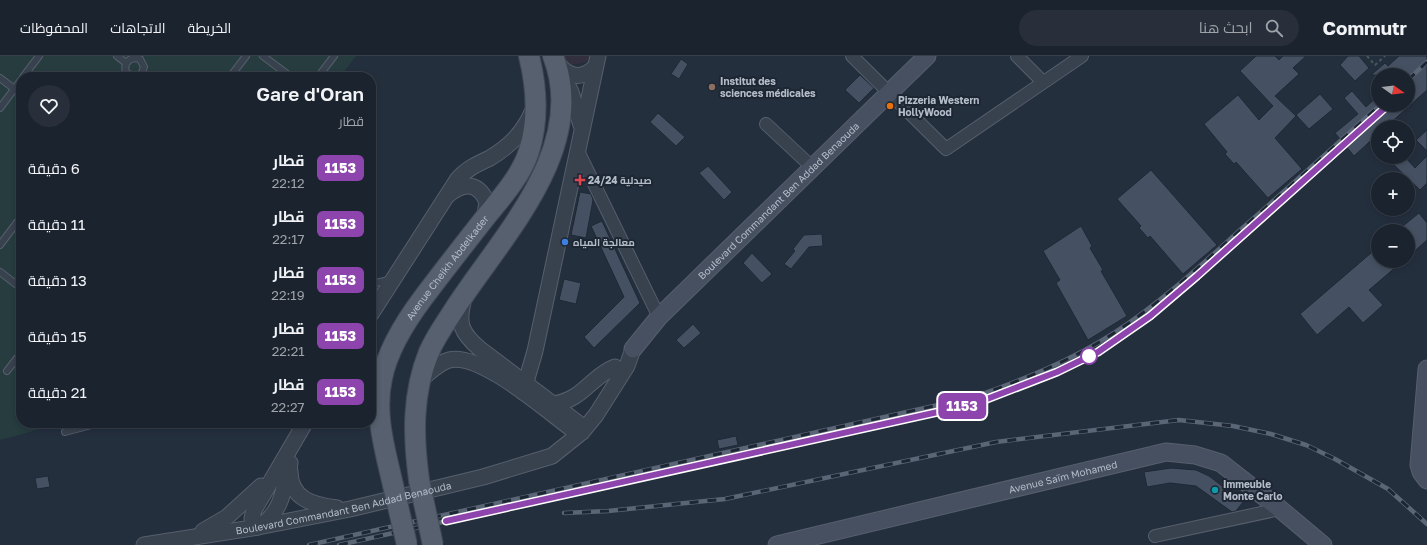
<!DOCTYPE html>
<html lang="ar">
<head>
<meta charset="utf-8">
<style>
	body { margin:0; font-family:"Golos Text",Cairo,sans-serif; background:#282f3a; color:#f1f3f6; direction:rtl; height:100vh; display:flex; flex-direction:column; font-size:15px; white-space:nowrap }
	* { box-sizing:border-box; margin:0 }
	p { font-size:13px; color:#a0a4aa }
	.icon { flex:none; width:22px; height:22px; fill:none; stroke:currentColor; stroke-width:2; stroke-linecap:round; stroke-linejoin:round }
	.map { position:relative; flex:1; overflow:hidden; direction:ltr }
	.sheet { position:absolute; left:16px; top:16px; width:360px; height:356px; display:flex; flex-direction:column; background:#1b232e; border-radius:16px; box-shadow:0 2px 6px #0003,0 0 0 1px #39404a; direction:rtl }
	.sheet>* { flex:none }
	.badge { padding:0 8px; border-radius:6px; font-size:14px; line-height:26px }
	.needle { width:26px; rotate:104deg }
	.fabs { position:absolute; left:1371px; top:12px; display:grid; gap:8px }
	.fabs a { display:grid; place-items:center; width:44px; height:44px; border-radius:50%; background:#1b232e; box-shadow:0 2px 6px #0003,0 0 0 1px #39404a; font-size:20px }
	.map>.badge { position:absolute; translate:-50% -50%; box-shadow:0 0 0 2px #fff }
	.round { display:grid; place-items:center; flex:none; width:42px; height:42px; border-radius:21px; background:#282f3a }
	.head { display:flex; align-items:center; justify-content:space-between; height:68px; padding:0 12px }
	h1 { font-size:19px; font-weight:600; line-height:30px }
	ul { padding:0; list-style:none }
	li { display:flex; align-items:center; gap:12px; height:56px; padding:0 12px }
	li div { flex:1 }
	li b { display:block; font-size:15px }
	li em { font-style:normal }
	li .badge { min-width:44px; font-weight:700; text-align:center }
	header { display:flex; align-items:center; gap:24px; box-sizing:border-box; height:56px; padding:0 20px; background:#1b232e; border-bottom:1px solid #39404a }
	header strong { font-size:19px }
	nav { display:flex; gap:22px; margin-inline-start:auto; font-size:14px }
	.search { width:280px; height:36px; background:#282f3a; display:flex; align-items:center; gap:10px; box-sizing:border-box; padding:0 14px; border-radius:22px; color:#a0a4aa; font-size:15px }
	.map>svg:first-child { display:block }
	.medical { fill:#32303f }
	.green { fill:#263c3f }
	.building { fill:#455162; stroke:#1f2835 }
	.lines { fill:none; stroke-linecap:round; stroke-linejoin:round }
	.service-casing { stroke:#565f6c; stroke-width:8 }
	.minor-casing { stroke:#565f6c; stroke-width:14 }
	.tertiary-casing { stroke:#565f6c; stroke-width:17 }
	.secondary-casing { stroke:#565f6c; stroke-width:19 }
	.primary-casing { stroke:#414a57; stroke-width:22 }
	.path { stroke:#44595c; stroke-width:2; stroke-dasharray:3 3; stroke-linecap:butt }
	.service { stroke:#38414e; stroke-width:6 }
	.minor { stroke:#38414e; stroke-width:12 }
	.tertiary { stroke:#38414e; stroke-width:15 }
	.secondary { stroke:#465061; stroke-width:17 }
	.primary { stroke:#56606e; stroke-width:20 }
	.rail-casing { stroke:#5a6575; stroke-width:4.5 }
	.rail { stroke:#1d2633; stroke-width:3; stroke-dasharray:9; stroke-linecap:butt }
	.primary-bridge-casing { stroke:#414a57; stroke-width:22; stroke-linecap:butt }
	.primary-bridge { stroke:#56606e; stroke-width:20 }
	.line-casing { stroke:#fff; stroke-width:9 }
	.line { stroke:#8e44ad; stroke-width:6 }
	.education-dot { fill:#8d6e63; stroke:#1d2633; stroke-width:1.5 }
	.food-dot { fill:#e8710a; stroke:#1d2633; stroke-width:1.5 }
	.health-dot { fill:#e0444e; stroke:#1d2633; stroke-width:1.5 }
	.shop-dot { fill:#3f7fe0; stroke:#1d2633; stroke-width:1.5 }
	.stop-dot { fill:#fff; stroke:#8e44ad; stroke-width:2 }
	.culture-dot { fill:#0f9aa8; stroke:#1d2633; stroke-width:1.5 }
	.labels { text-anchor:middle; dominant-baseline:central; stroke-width:4; stroke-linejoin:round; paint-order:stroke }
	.poi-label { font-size:10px; font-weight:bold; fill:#b4bcc9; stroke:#1d2633; text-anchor:start }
	.street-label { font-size:10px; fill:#b4bcc9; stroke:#1d2633 }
</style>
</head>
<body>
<header>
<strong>Commutr</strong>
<div class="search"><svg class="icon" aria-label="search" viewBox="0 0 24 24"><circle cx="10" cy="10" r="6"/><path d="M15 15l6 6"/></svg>ابحث هنا</div>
<nav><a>الخريطة</a><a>الاتجاهات</a><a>المحفوظات</a></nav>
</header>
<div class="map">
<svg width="1427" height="489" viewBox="0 0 1427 489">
	<rect width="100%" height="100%" fill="#242f3e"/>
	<path class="medical" d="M563,0H592L591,5L567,10Z"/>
	<path class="green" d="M0,0H356L340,21H21V367H63L0,384Z"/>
	<path class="building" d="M1256,0H1275L1279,4L1283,0H1306L1293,12L1299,18L1275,40L1296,60L1275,82L1302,113L1268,142L1236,106L1234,108L1225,98L1227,96L1204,68L1238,39L1259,64L1273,50L1240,15Z
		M1348,0H1359L1369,12L1355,25L1340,9Z
		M1399,0H1427V34L1386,71H1378V78L1354,100L1335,77L1358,58L1344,42L1352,35L1366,51L1378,40V49H1408V19H1371L1385,7L1388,10Z
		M681,3L688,8L679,23L671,18Z
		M860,19L874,32L859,47L845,34Z
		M1320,38L1333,53L1309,73L1296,59Z
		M658,57L685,81L676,90L650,66Z
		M1427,74V95L1416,84Z
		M1427,100V127L1420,134L1392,107L1398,101H1405L1415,112Z
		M708,110L732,136L724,144L699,117Z
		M1151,114L1217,189L1183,218L1150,180L1148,182L1139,172L1141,170L1117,143Z
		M580,136L591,138L593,144L586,182L571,179Z
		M1419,157L1427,167V184L1408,201V175H1397Z
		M602,165L640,247L594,292L584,281L624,241L591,170Z
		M1081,170L1092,190L1090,192L1103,214L1101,215L1127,260L1088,284L1056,227L1060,224L1043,195Z
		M822,178L823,190L809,191L791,213L784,208L795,195L793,193L804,179Z
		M1378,191V205H1403L1369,234L1383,249L1363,267L1349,251L1317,279L1300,258Z
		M752,197L772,218L762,227L743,207Z
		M564,223L581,227L576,248L559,244Z
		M693,268L701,277L684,292L676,284Z
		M736,380L738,389L719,393L717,384Z
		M1171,412L1196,414L1209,420L1243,446L1236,455L1232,456L1196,430L1170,427L1147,431L1144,416Z
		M48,420L50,431L37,433L35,422Z"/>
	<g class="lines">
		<g class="service-casing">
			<path id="service" d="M117,0L126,7
				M263,0L291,21
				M23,21L39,0
				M133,21L126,16C123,6 131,0 140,3L144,11L142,17L135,21
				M230,21L246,0
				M318,21L334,0
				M0,22L21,38
				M0,52L21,24
				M0,189L21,161
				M0,216L21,232
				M371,228L389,224
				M7,315L21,297
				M65,376L99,367"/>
		</g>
		<g class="minor-casing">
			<path id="minor" d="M852,0L946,93L1082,0
				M1017,0L1043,26
				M766,68L812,111
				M578,95L659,261
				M1155,480L1280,453"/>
		</g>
		<g class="tertiary-casing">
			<g id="tertiary">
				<path d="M559,9C570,22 583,23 595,11"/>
				<path d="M563,19L571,36L581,69"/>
				<path d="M448,139C464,126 478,126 487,146L484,164"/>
				<path d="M371,258L457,124C466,113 477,108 490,102C510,90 524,76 533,54"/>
				<path d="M419,325C428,318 438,307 449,304C481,296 547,355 573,374L582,376L578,367L480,293C461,277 457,267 464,243"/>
				<path d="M523,336L535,295L598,0"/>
				<path d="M554,348C584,343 590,321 615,311"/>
				<path d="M290,407C284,432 282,458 258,471L253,468L252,462L254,454L305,367"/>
				<path d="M290,415C290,443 313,449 337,452"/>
				<path d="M203,475L227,461L261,430"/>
				<path id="s1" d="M144,489L258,471L350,453L483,421L552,400L582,376L596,359L627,310L633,293"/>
			</g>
		</g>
		<g class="secondary-casing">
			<g id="secondary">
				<path id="s2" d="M633,293L659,261L927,0"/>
				<path d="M1427,313L1419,409L1421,416L1427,424"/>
				<path id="s3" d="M777,489L1166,396L1195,399L1221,407L1280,453L1323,489"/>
			</g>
		</g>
		<g class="primary-casing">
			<g id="primary">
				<path d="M419,424C413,380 412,338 429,296C435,282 444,269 452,257C498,184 590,94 553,0"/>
				<path id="s4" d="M393,429C385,394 374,358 382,322C388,293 405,266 423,242C444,214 466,186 488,158C503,140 522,118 529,95C539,63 537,32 529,0"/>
			</g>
		</g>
		<path class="path" d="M1367,0L1375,9L1385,0"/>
		<use href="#service" class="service"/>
		<use href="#minor" class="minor"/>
		<use href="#tertiary" class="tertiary"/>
		<use href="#secondary" class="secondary"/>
		<use href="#primary" class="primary"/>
		<g class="rail-casing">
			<path id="rail" d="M1408,24L1427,6
				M1028,328L1098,296L1150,260L1183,233
				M564,457L608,455L725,443L996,386L1179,364L1233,370L1271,378L1306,389L1335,403L1388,433L1427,468
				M309,489L974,341C1022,324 1071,305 1114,277C1159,248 1198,212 1238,176C1286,134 1333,92 1380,49
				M339,489L877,370L985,344"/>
		</g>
		<use href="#rail" class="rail"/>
		<g class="primary-bridge-casing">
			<path id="primary-bridge" d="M419,424L433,489
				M393,429L407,489"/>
		</g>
		<use href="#primary-bridge" class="primary-bridge"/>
	</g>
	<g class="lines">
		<g class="line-casing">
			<path id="line" d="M446,465L974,348L1057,316L1098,296L1150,260L1197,220L1388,49"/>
		</g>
		<use href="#line" class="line"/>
	</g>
	<circle class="education-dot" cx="712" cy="31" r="4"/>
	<circle class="food-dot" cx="890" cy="50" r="4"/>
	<path class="health-dot" d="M578 118h4v4h4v4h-4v4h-4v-4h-4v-4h4z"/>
	<circle class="shop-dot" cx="565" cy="186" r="4"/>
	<circle class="stop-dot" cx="1089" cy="300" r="8"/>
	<circle class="culture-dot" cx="1215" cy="434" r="4"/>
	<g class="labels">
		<g class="poi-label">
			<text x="720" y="25">Institut des<tspan x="720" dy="12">sciences médicales</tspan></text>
			<text x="898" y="44">Pizzeria Western<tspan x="898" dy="12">HollyWood</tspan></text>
			<text x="588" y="124">صيدلية 24/24</text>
			<text x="573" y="186">معالجة المياه</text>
			<text x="1223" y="428">Immeuble<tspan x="1223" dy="12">Monte Carlo</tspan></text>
		</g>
		<g class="street-label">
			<text stroke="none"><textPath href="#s2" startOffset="208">Boulevard Commandant Ben Addad Benaouda</textPath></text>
			<text stroke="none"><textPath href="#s4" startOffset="238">Avenue Cheikh Abdelkader</textPath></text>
			<text stroke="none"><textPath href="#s3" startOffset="294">Avenue Saïm Mohamed</textPath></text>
			<text stroke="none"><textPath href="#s1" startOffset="203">Boulevard Commandant Ben Addad Benaouda</textPath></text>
		</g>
	</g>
</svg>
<div class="fabs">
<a><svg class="needle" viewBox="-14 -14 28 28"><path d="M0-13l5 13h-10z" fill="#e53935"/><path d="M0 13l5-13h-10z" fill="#a0a4aa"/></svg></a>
<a><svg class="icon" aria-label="locate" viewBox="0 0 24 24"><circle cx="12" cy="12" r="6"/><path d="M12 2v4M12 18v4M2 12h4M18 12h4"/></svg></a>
<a>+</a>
<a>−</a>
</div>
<b class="badge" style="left:962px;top:350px;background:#8e44ad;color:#fff">1153</b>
<section class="sheet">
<div class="head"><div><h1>Gare d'Oran</h1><p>قطار</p></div><a class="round"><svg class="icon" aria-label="heart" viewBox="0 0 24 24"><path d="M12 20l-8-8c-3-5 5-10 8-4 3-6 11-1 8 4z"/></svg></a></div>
<ul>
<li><span class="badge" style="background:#8e44ad;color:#fff">1153</span><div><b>قطار</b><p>22:12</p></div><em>6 دقيقة</em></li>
<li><span class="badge" style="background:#8e44ad;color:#fff">1153</span><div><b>قطار</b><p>22:17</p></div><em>11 دقيقة</em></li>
<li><span class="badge" style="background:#8e44ad;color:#fff">1153</span><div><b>قطار</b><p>22:19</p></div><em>13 دقيقة</em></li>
<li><span class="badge" style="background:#8e44ad;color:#fff">1153</span><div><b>قطار</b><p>22:21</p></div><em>15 دقيقة</em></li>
<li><span class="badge" style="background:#8e44ad;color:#fff">1153</span><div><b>قطار</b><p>22:27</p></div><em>21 دقيقة</em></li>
</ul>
</section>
</div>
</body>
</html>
